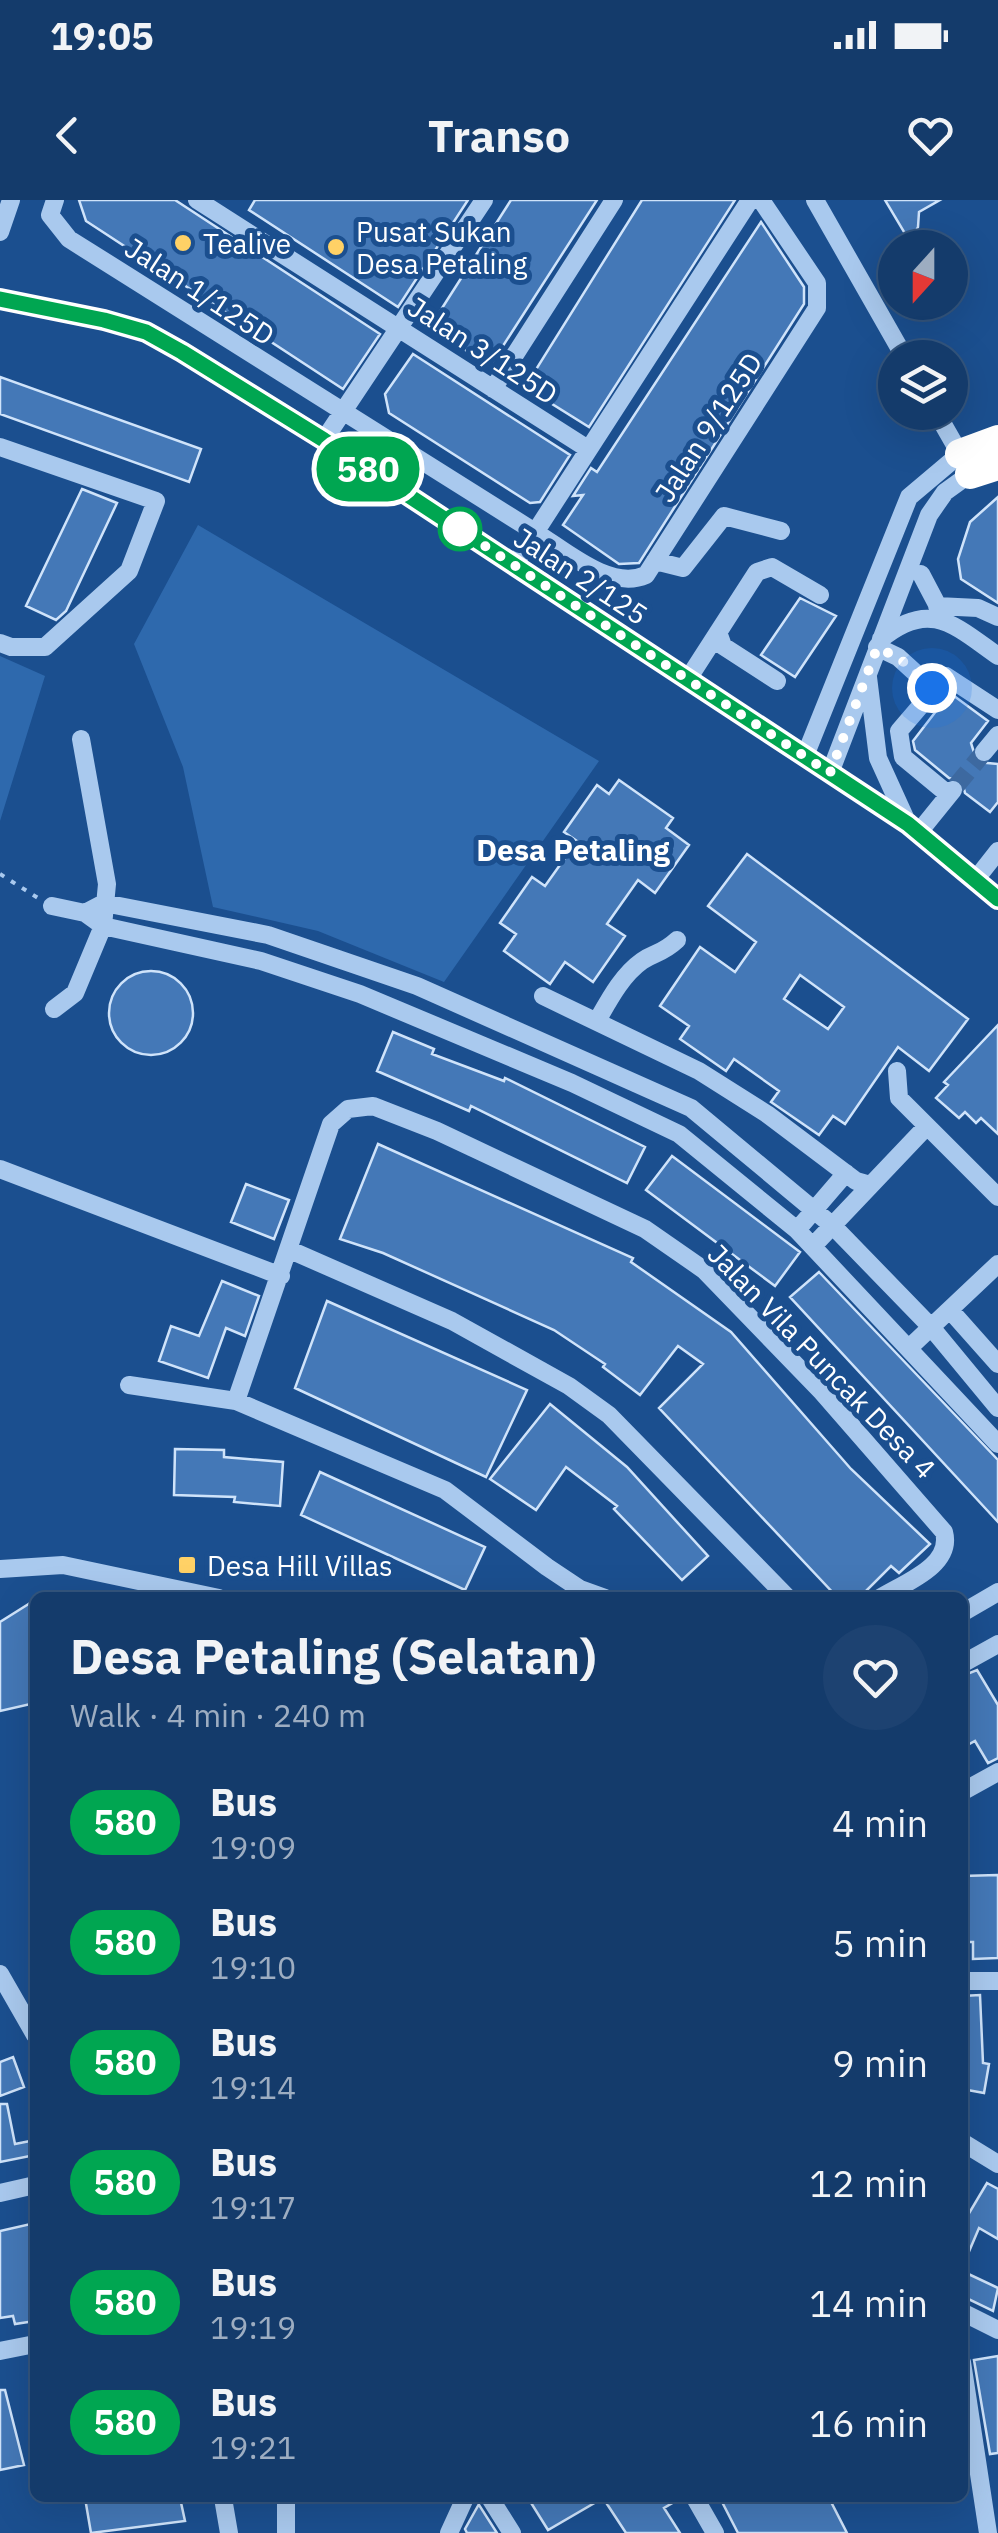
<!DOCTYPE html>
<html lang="en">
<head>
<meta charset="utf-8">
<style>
	body { margin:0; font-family:"IBM Plex Sans",sans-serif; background:#1d4271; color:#f1f3f6; height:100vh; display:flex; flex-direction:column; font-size:38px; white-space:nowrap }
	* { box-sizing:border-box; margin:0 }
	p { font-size:32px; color:#9dadc1 }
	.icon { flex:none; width:55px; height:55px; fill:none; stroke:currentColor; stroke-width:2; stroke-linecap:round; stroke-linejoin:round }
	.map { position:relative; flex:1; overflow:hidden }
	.details { position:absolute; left:30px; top:1392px; width:938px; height:910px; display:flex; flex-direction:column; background:#143b6b; border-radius:15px; box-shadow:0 10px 40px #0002,0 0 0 2px #33557e }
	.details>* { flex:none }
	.badge { padding:0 20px; border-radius:32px; font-size:35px; line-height:65px }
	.needle { width:65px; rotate:201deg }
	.fabs { position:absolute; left:878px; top:30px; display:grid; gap:20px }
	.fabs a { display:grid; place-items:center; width:90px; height:90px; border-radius:50%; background:#143b6b; box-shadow:0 10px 40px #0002,0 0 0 2px #33557e; font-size:50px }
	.you { position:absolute; width:50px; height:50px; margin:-25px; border:8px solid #fff; border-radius:50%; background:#1a73e8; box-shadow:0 0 0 15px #1a73e833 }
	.map>.badge { position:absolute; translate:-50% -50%; box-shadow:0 0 0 5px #fff }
	.round { display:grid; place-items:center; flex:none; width:105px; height:105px; border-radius:52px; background:#1d4271 }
	.head { display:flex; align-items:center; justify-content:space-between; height:170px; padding:0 40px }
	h1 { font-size:48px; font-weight:800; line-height:75px }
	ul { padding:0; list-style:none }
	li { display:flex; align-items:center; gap:30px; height:120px; padding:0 40px }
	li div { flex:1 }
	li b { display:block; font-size:38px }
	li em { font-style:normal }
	li .badge { min-width:110px; font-weight:700; text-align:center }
	.status { display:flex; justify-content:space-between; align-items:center; height:70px; padding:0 50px; background:#143b6b; direction:ltr }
	.status svg { height:28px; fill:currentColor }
	header { display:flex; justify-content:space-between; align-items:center; height:130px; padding:0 40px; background:#143b6b; font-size:45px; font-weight:800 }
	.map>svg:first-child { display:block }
	.green { fill:#2e69ad }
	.building { fill:#4478b7; stroke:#cfe3fa; stroke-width:2.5; fill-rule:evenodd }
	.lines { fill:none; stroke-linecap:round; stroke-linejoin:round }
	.minor-tunnel { stroke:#3d69a0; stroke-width:18; stroke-dasharray:18 9; stroke-linecap:butt }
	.path { stroke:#a9c9ee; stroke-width:4; stroke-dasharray:5 8; stroke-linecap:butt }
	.minor { stroke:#a9c9ee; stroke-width:18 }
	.highway { stroke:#fff; stroke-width:30 }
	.line-casing { stroke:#fff; stroke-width:22 }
	.line { stroke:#00a651; stroke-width:15 }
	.walk { stroke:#fff; stroke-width:10; stroke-dasharray:0 18 }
	.poi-dot { fill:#ffd166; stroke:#1b4f8f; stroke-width:4 }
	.stop-dot { fill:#fff; stroke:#00a651; stroke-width:5 }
	.labels { text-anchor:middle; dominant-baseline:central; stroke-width:10; stroke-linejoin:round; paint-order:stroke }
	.poi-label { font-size:28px; fill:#fff; stroke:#1b4f8f; text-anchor:start }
	.street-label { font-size:28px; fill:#fff; stroke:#1b4f8f }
	.neighbourhood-label { font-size:30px; font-weight:bold; fill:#fff; stroke:#1b4f8f }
</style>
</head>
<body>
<div class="status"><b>19:05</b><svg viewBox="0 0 49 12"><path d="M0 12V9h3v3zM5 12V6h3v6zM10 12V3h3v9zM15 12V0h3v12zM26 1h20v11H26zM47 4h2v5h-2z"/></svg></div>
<header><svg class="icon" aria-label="back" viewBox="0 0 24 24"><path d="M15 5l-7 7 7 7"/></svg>Transo<svg class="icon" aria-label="heart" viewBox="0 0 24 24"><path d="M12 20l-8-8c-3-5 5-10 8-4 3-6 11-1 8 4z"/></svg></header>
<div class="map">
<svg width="998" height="2333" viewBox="0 0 998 2333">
	<rect width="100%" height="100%" fill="#1b4f8f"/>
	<path class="green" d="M198,325L599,561L444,782L318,731L213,707L183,567L134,444Z
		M0,456L45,476L0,621Z"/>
	<path class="building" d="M79,0H175L380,134L343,189L86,21Z
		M255,0H468L398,107L249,10Z
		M511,0H597L490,166L430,127Z
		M642,0H735L589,227L525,187Z
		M885,0H940L919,12L918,27L910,42Z
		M761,22L804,87V104L639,363L619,364L563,325L583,295L573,296L591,268L597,272Z
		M413,154L570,255L540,302L530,303L389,213L385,194Z
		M0,177L201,249L189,282L0,214Z
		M82,289L117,303L66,411L56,420L26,406Z
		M998,297V403L961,379L958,359L970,322Z
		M800,398L836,416L795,477L761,455Z
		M950,493L988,521L971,543L977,562L998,564V602L990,612L965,593L962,581L949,578L915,550L913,541Z
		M619,580L673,618L666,628L689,645L655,693L638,680L607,724L625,736L593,782L565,762L550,784L504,751L516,734L500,723L532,677L545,686L577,641L564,632L597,585L609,594Z
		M747,654L968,819L929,871L898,847L845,924L833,916L819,935L771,902L779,891L734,859L726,871L680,839L689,826L660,806L700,747L735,772L756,742L708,706ZM800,775L844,807L828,829L784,799Z
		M109 813a42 42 0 1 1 84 0a42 42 0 1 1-84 0Z
		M998,825V934L981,918L976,923L965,912L959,918L936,898L948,885L944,882Z
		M393,832L434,849L432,854L504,881L505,878L645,947L627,983L471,906L469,911L377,871Z
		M378,944L633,1058L631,1062L731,1132L851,1269L930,1344L899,1373L891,1366L859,1398H838L659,1208L703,1164L678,1146L640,1195L603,1167L605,1164L554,1130L383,1053L340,1039Z
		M672,956L800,1052L775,1086L646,990Z
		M246,984L289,1000L274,1039L231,1022Z
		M819,1072L998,1260V1322L790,1097Z
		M222,1081L259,1096L245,1136L226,1128L208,1178L159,1161L171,1126L199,1136Z
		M327,1101L527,1190L486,1277L295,1188Z
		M550,1204L627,1267L708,1356L682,1380L614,1309L617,1306L566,1267L536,1310L490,1279Z
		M175,1249L224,1250V1257L283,1262L280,1306L234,1302L235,1297L174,1295Z
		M320,1272L485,1347L465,1390L301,1315Z
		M35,1400V1503L0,1511V1422Z
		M977,1470L998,1505V1558L988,1563L975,1541L962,1548V1476Z
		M998,1675V1758L973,1759V1742H962V1676Z
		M980,1795L983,1863L989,1864L984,1893L962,1889V1796Z
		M13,1857L24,1887L0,1896V1862Z
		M0,1904H7L15,1944L35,1940V1955L0,1962Z
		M987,1983L998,1989V2039L979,2028L962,2068V2025Z
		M35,2023V2121L15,2124L13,2116L0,2118V2031Z
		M962,2071L998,2088L993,2111L962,2096Z
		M998,2156V2253L990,2254L974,2160Z
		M0,2190H5L24,2265L0,2270Z
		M85,2298H180L185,2321L91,2333Z
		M528,2298H603L548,2330Z
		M616,2298H681L664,2308L680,2333H626L607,2304Z
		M720,2298H829L847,2333H738Z
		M479,2304V2305L497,2333H467L465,2329Z"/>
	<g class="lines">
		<path class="minor-tunnel" d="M956,586L984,552"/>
		<path class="path" d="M0,674L38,698"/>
		<path class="minor" d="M55,0L50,15L69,39L535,332C566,351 610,391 646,375L817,108V83L761,0
			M197,0L588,249
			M815,0L905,158
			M0,32L11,0
			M0,100L104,119L146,132L182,152L324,240L908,624L998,699
			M493,189L614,0
			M324,240L484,0
			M0,247L156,301L129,371L45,447H11L0,443
			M655,361L683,368L724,316L781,331
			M514,365L750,0
			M921,374L941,412
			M937,406L978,408L998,417
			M718,432L723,446L777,481
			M881,439C930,399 954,425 998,456
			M877,447L898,457L932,488
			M868,477L878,558L908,624
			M688,479L757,372L772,367L820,395
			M984,552L998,535
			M805,556L909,297L960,254L936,212
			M830,573L929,315L945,292L970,274
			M949,595L903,557L899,531L946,476L998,510
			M919,632L953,590
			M976,679L998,651
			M52,706L85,713L103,726L261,761L360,794L572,883L679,934L797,1030L998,1244
			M85,713L104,703L268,735L417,786L691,908L833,1026L931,1127L998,1208
			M543,796L699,871L767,914L856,981L870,985
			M54,809L75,793L103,726L107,684L81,539
			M597,821C609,800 622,775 642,761C655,752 662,754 677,740
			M897,871L899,898L998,997
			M0,969L281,1076
			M797,1030L846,973
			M813,1046L927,926
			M290,1050L452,1121L569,1186L609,1215L788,1398
			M950,1110L998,1164
			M910,1147L998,1064
			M129,1185L236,1201L445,1290L547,1367L580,1389L605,1398
			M236,1201L331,924L348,909L373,906L437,931L645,1029L704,1070L822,1192L944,1332C953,1366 904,1383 880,1398
			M0,1369L63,1365L219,1398
			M962,1413L998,1392
			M962,1464L998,1444
			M962,1592L998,1572
			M0,1774L35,1835
			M962,1781H998
			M962,1942L998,1964
			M0,1993L35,1985
			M962,2112L998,2130
			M0,2151L35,2144
			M962,2162L988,2333
			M223,2298L229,2333
			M286,2298V2333
			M490,2298L512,2333
			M695,2298L715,2333
			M449,2333L465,2298"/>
		<path class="highway" d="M960,254L998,240
			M970,274L998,265"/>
	</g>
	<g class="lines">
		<g class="line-casing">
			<path id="line" d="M0,99L104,120L146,132L182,152L324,240L908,624L998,699"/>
		</g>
		<use href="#line" class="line"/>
		<path class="walk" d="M460,329L450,323L830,573L877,448L898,457L932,488"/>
	</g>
	<g class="poi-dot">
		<circle cx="183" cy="43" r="10"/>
		<circle cx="336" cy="47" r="10"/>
		<rect x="177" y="1355" width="20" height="20" rx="5"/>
	</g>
	<circle class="stop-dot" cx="460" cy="329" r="20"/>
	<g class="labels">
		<g class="poi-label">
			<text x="356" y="31">Pusat Sukan<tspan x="356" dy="32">Desa Petaling</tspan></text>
			<text x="203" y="43">Tealive</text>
			<text x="207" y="1365">Desa Hill Villas</text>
		</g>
		<g class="street-label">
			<text transform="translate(200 91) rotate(33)">Jalan 1/125D</text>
			<text transform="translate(483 150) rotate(33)">Jalan 3/125D</text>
			<text transform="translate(708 227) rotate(-57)">Jalan 9/125D</text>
			<text transform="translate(581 376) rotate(33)">Jalan 2/125</text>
			<text transform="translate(822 1161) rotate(46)">Jalan Vila Puncak Desa 4</text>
		</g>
		<g class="neighbourhood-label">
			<text x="573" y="649">Desa Petaling</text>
		</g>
	</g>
</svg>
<div class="fabs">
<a><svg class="needle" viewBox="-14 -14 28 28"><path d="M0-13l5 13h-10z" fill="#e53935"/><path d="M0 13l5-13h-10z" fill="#9dadc1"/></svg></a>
<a><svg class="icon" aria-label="layers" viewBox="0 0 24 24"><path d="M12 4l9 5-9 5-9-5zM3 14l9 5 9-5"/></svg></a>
</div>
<div class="you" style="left:932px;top:488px"></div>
<b class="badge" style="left:368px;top:269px;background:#00a651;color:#fff">580</b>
<section class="details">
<div class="head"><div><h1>Desa Petaling (Selatan)</h1><p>Walk · 4 min · 240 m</p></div><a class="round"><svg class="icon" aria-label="heart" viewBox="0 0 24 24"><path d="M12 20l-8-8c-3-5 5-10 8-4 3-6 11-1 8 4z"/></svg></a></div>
<ul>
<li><span class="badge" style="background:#00a651;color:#fff">580</span><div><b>Bus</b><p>19:09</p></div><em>4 min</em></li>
<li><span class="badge" style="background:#00a651;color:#fff">580</span><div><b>Bus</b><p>19:10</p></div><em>5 min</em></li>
<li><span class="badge" style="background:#00a651;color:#fff">580</span><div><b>Bus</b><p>19:14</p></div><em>9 min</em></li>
<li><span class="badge" style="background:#00a651;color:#fff">580</span><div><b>Bus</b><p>19:17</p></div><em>12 min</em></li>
<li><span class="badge" style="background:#00a651;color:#fff">580</span><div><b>Bus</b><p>19:19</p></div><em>14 min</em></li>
<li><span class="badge" style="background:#00a651;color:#fff">580</span><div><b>Bus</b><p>19:21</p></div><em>16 min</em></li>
</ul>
</section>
</div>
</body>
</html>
